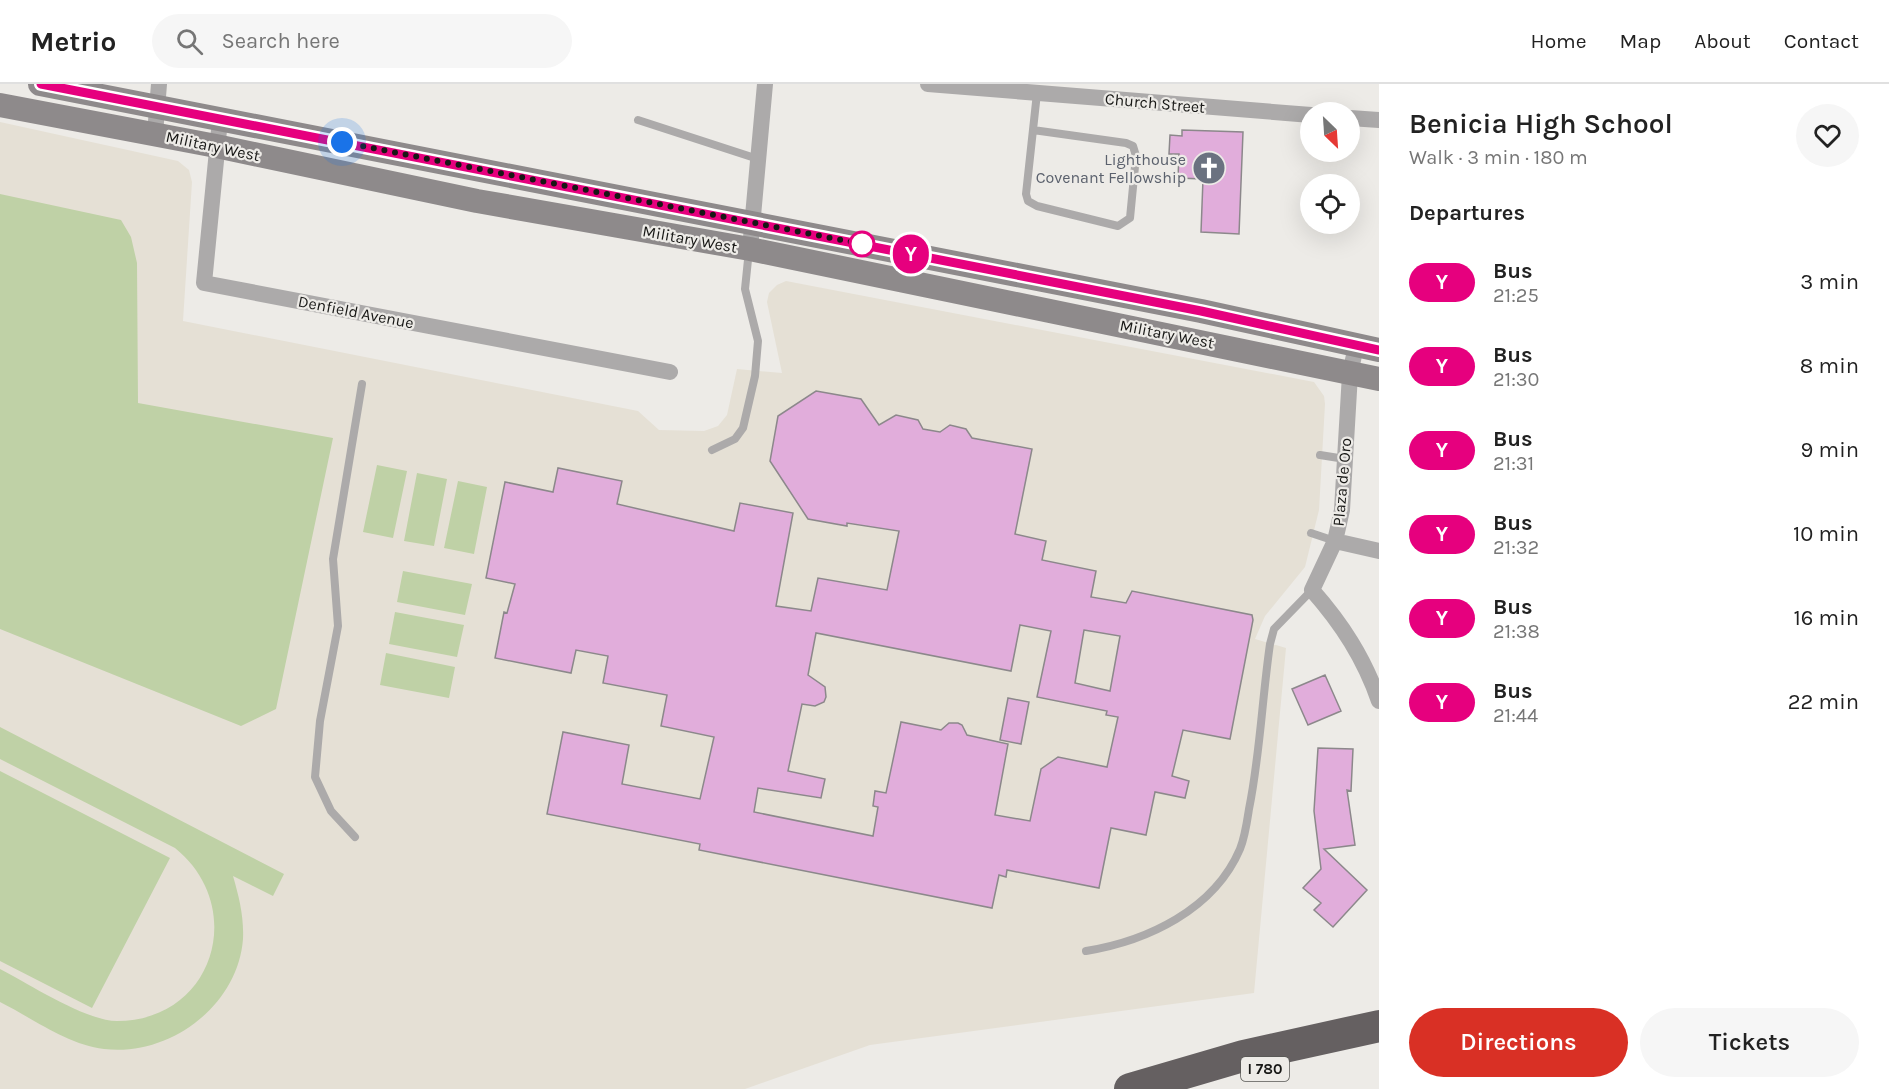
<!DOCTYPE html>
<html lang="en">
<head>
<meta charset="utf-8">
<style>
	body { margin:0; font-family:Karla,sans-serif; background:#f6f6f6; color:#222; height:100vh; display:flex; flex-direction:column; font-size:22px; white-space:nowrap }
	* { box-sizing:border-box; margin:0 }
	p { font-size:20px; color:#767676 }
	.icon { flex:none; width:33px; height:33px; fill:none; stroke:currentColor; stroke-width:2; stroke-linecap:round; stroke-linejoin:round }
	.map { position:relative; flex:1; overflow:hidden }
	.panel { display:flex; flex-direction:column; background:#fff; width:510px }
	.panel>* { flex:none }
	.badge { padding:0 12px; border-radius:20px; font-size:21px; line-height:39px }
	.needle { width:39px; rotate:155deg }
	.fabs { position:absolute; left:1300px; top:18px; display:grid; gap:12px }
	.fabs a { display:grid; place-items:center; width:60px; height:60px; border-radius:50%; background:#fff; box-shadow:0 6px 24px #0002; font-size:30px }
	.you { position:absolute; width:30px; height:30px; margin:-15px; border:4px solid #fff; border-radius:50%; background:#1a73e8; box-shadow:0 0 0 9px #1a73e833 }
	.map>.badge { position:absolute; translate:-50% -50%; box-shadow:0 0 0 3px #fff }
	h2 { padding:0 30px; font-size:22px; line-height:54px }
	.round { display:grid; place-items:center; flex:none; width:63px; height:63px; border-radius:32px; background:#f6f6f6 }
	.summary { display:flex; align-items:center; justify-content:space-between; height:102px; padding:0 30px }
	h1 { font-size:28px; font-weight:600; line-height:45px }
	.cta { display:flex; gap:12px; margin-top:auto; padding:12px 30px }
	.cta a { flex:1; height:69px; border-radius:36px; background:#d93025; color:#fff; font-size:24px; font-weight:600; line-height:69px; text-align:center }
	.cta a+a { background:#f6f6f6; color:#222 }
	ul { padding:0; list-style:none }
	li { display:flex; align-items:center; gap:18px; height:84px; padding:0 30px }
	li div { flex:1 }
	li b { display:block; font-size:22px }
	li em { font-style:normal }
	li .badge { min-width:66px; font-weight:700; text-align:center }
	header { display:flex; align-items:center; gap:36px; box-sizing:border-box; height:84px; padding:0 30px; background:#fff; border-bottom:2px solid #e0e0e0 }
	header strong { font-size:28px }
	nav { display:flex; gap:33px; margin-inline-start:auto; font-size:21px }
	.search { width:420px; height:54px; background:#f6f6f6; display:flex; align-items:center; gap:15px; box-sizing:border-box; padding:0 21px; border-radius:33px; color:#767676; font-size:22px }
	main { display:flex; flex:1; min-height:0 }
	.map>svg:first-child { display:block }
	.built { fill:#e5e0d5 }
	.green { fill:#bfd1a6 }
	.building { fill:#e1addb; stroke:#8c888b; stroke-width:1.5; fill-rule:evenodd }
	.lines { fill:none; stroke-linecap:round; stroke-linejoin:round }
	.service { stroke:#acaaaa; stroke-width:8 }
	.minor { stroke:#acaaaa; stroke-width:16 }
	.secondary { stroke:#8e8a8b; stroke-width:24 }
	.motorway { stroke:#656061; stroke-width:32 }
	.line-casing { stroke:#fff; stroke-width:14 }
	.line { stroke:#e6007e; stroke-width:9 }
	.walk { stroke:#171715; stroke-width:6; stroke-dasharray:0 10.8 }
	.stop-dot { fill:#fff; stroke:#e6007e; stroke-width:3 }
	.labels { text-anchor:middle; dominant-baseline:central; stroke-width:4.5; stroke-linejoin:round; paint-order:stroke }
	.shield { fill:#edebe7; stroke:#575754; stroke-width:1.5 }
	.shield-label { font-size:15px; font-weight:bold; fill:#171715 }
	.street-label { font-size:16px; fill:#171715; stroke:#edebe7 }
	.worship-label { font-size:16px; fill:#5b616d; stroke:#edebe7; text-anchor:end }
</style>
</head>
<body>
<header>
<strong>Metrio</strong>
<div class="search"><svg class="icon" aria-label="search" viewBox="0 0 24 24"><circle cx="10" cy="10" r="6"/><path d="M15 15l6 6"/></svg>Search here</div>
<nav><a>Home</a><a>Map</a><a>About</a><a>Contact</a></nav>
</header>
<main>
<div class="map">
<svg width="1379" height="1005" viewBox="0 0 1379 1005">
	<rect width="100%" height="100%" fill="#edebe7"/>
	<path class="built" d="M0,38L178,77L189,86L192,98L183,237L638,327L659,346L704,347L718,342L727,331L737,285L782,289L767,218L769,209L777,201L786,197L1314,298L1324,312L1325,320L1319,426L1305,483L1265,532L1255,555L1286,564L1254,909L870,961L745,1005H0Z"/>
	<path class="green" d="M0,110L121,136L131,153L137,179L138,319L333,354L276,625L241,642L0,545Z
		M377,381L407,387L393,454L363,448Z
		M417,389L447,395L434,462L404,457Z
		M458,397L487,403L474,470L444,464Z
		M403,487L472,500L465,531L397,518Z
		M395,528L464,541L457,573L389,560Z
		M386,569L455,583L449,614L380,601Z
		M0,643L284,790L273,812L233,792C239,813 244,832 243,855C238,922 169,973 104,965C68,961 32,934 0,918V885C29,900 86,937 117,937C214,937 248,823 175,764L0,675Z
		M0,687L170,774L92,924L0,877Z"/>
	<path class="building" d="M1182,46L1243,48L1239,150L1201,148L1203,95L1178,94L1179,70H1169L1170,51L1182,52Z
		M816,307L861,315L879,341L896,331L918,336L923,345L940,348L950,341L966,345L972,354L1032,365L1015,450L1046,457L1042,476L1096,487L1091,513L1126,519L1132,507L1252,531L1253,536L1230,655L1183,646L1172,692L1189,697L1185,714L1155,708L1146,751L1111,744L1099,804L1007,786L1006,793L999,791L992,824L699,766L700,760L547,730L563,648L629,661L622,700L700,715L714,653L661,642L667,611L603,599L608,572L576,566L571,589L495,574L504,528L507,529L515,500L486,494L505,398L553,408L558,384L622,397L617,420L734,447L740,419L793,429L776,522L811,527L818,494L887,506L899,447L847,439V442L808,435L770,377L778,332ZM1020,541L1051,547L1037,613L1107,627L1106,631L1118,633L1107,683L1058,673L1041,685L1030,737L995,731L1008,660L967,651L962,641L958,639H949L941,646L901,638L886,709L875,707L873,722L878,723L873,752L754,728L758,704L821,714L825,695L788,687L802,620L815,622L824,618L826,613L825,603L808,591L816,549L1011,587ZM1084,546L1120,552L1110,607L1075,599Z
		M1325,591L1341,627L1308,641L1292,605Z
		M1008,614L1029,618L1021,660L1000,656Z
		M1318,664L1353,665L1351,707L1347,706L1355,761L1324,765L1367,806L1333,843L1314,826L1321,819L1303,804L1321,785L1314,727Z"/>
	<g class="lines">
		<path class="service" d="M638,36L758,75
			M1033,46L1126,59L1133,62L1136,72L1130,134L1118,142L1037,122L1028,117L1026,110L1037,9
			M712,366L735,355L743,344L755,292L758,257L745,205L749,166
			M1320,371L1345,375
			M1311,449L1335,457
			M355,753L331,727L315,693L320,637L338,542L333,475L362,300
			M1086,867C1147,857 1214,826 1240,765C1245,753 1247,738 1249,725C1260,671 1262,615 1270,560L1274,545L1312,506"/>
		<path class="minor" d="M928,0L1311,31
			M1350,34L1379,36
			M220,36L204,199L670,288
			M155,50L159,0
			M750,165L765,0
			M1356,262L1350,290L1342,426L1335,457L1312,506C1342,540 1364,574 1379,617
			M1335,457L1379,467"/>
		<path class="secondary" d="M40,0L1201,227L1379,266
			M0,21L216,62L477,117L750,165L1379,295"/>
		<path class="motorway" d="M1130,1005L1243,972L1379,942"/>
	</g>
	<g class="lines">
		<g class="line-casing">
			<path id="line" d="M41,0L1201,227L1379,266"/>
		</g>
		<use href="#line" class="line"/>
		<path class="walk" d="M342,58L862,160"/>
	</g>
	<defs>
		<g id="church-disc" transform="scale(1.725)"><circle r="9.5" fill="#6b7280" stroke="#edebe7"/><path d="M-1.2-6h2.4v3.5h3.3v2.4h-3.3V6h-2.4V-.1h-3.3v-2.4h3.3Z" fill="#fff"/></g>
	</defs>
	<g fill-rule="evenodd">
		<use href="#church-disc" x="1209" y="84"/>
	</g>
	<circle class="stop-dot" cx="862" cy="160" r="12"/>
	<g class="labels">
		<rect class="shield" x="1241" y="973" width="48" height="24" rx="4.5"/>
		<g class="shield-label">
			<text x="1265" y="985">I 780</text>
		</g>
		<g class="street-label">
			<text transform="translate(1155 19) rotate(5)">Church Street</text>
			<text transform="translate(213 62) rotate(12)">Military West</text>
			<text transform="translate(690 155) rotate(10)">Military West</text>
			<text transform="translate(356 228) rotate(11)">Denfield Avenue</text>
			<text transform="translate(1167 250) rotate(11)">Military West</text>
			<text transform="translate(1342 398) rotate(-85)">Plaza de Oro</text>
		</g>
		<g class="worship-label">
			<text x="1186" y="75">Lighthouse<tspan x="1186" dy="18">Covenant Fellowship</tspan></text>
		</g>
	</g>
</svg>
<div class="fabs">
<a><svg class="needle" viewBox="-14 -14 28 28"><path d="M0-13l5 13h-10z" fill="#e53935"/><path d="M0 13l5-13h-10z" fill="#767676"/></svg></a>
<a><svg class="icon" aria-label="locate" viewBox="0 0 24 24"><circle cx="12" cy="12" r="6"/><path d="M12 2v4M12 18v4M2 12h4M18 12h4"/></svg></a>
</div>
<div class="you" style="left:342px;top:58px"></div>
<b class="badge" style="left:911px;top:170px;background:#e6007e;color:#fff">Y</b>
</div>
<section class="panel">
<div class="summary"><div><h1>Benicia High School</h1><p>Walk · 3 min · 180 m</p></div><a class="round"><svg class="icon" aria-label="heart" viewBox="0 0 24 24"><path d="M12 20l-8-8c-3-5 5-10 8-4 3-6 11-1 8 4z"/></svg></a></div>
<h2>Departures</h2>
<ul>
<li><span class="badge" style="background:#e6007e;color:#fff">Y</span><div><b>Bus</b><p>21:25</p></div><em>3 min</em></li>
<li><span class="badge" style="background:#e6007e;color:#fff">Y</span><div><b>Bus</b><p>21:30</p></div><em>8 min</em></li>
<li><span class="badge" style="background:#e6007e;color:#fff">Y</span><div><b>Bus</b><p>21:31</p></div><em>9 min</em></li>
<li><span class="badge" style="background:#e6007e;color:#fff">Y</span><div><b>Bus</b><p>21:32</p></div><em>10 min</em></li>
<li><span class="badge" style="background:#e6007e;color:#fff">Y</span><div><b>Bus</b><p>21:38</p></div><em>16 min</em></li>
<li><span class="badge" style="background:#e6007e;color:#fff">Y</span><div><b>Bus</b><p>21:44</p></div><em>22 min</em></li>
</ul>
<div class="cta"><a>Directions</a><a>Tickets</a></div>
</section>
</main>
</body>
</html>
